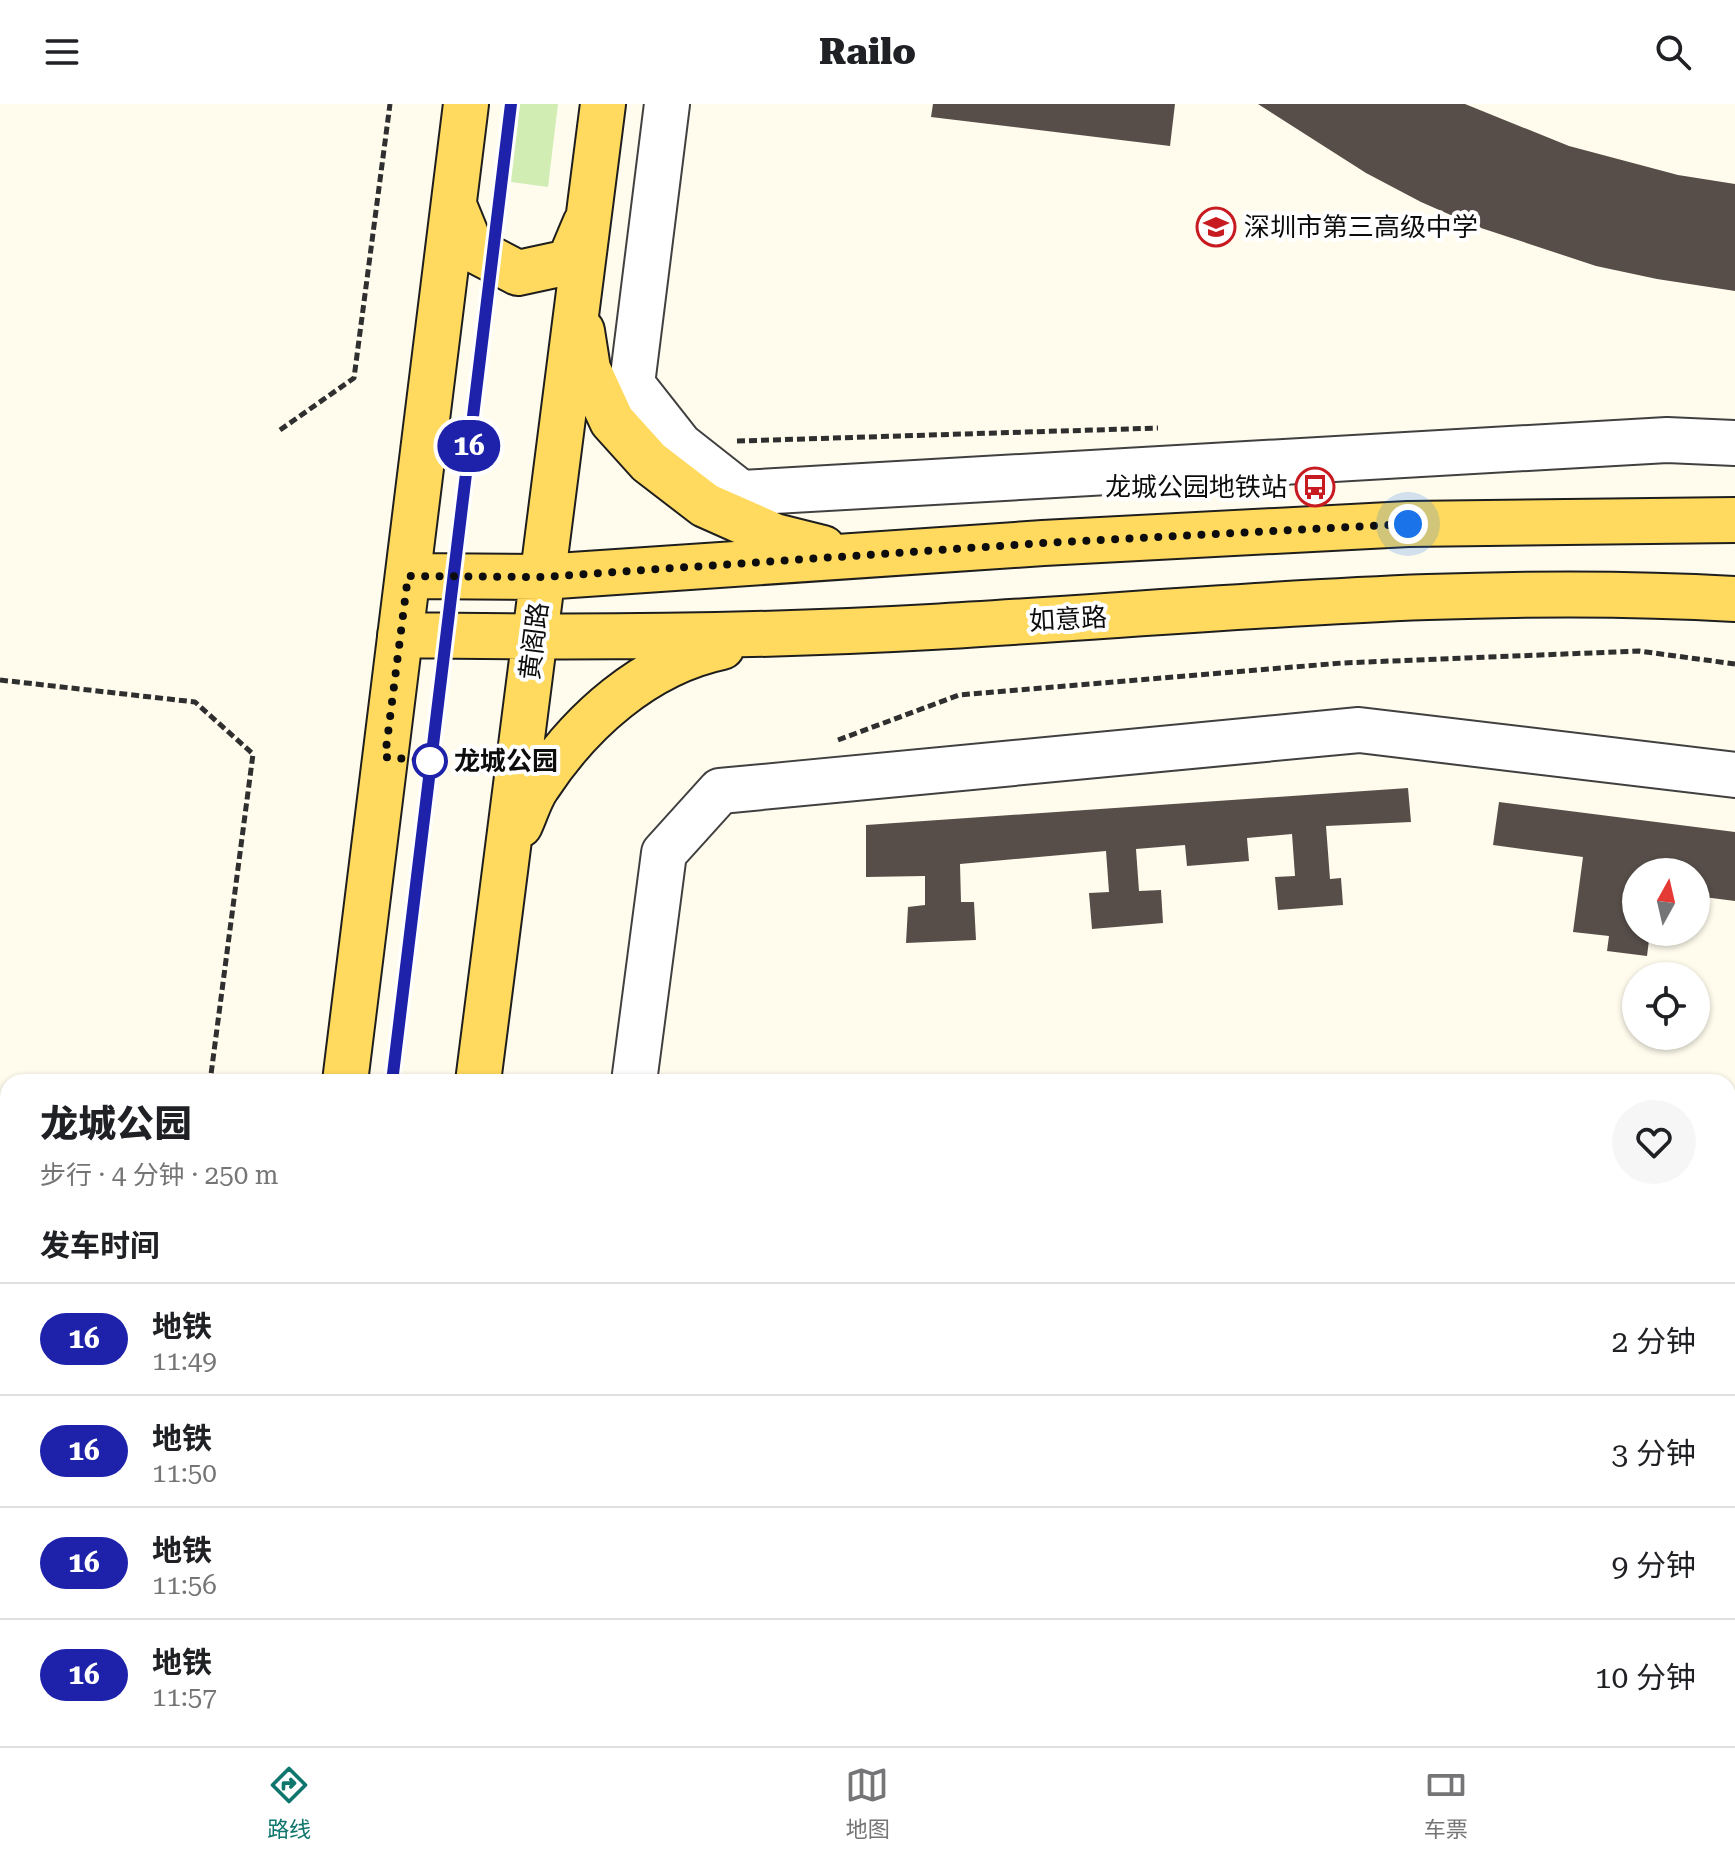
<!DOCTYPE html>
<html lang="zh">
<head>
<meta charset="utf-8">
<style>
	body { margin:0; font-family:"Roboto Serif","Noto Sans SC",serif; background:#f6f6f6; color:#202124; height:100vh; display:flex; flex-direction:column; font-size:30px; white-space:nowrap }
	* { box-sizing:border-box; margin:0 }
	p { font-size:26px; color:#757577 }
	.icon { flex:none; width:44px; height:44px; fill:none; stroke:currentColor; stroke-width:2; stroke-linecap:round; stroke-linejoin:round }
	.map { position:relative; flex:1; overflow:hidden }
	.sheet { position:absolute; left:0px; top:970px; width:1736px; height:672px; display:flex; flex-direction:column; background:#fff; border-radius:24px 24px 0 0; box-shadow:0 2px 6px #0004 }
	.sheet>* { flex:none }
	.badge { padding:0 16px; border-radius:26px; font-size:28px; line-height:52px }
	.needle { width:52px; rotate:8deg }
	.fabs { position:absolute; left:1622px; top:754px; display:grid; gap:16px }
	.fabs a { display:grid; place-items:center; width:88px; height:88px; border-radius:50%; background:#fff; box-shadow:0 2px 6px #0004; font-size:40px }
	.you { position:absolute; width:40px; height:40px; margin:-20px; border:6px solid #fff; border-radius:50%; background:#1a73e8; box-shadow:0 0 0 12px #1a73e833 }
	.map>.badge { position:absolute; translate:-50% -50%; box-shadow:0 0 0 4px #fff }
	h2 { padding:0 40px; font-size:30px; line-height:72px }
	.round { display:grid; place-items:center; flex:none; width:84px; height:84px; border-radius:42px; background:#f6f6f6 }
	.summary { display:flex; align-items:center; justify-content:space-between; height:136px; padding:0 40px }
	h1 { font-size:38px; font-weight:800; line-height:60px }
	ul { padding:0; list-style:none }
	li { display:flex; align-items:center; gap:24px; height:112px; padding:0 40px; border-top:2px solid #e0e0e0 }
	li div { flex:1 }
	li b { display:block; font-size:30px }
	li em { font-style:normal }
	li .badge { min-width:88px; font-weight:700; text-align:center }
	header { display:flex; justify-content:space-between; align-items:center; height:104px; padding:0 40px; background:#fff; font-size:36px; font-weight:800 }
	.menu { display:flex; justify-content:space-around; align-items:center; height:112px; border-top:2px solid #e0e0e0; background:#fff; font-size:22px; color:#757577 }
	.menu a { display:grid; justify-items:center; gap:4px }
	.menu .active { color:#0f766e }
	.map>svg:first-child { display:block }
	.green { fill:#d1edb4 }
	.building { fill:#574e49 }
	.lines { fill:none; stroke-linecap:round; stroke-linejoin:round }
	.minor-casing { stroke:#404040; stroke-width:48 }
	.major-casing { stroke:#1e1e1e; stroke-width:48 }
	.path { stroke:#2f2f2f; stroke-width:5; stroke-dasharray:8 4; stroke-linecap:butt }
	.minor { stroke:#fff; stroke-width:44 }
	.major { stroke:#ffda5e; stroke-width:44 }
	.line-casing { stroke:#fff; stroke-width:18 }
	.line { stroke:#1e22aa; stroke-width:12 }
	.walk { stroke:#0d0d0d; stroke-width:8; stroke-dasharray:0 14.4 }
	.stop-dot { fill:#fff; stroke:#1e22aa; stroke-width:4 }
	.labels { text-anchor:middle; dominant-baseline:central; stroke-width:8; stroke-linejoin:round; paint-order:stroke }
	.poi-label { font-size:26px; fill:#0d0d0d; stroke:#fff; text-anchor:start }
	.street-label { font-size:26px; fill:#0d0d0d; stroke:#fff }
	.stop-label { font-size:26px; font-weight:bold; fill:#0d0d0d; stroke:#fff; text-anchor:start }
</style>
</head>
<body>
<header><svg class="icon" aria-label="menu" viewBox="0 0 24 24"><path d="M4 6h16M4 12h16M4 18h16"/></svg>Railo<svg class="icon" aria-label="search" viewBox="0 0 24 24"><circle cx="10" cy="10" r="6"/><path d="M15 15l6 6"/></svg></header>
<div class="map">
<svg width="1735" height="1642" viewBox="0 0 1735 1642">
	<rect width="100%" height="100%" fill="#fffcee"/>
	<path class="green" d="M520,0H558L548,83L511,78Z"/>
	<path class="building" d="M933,0H1175L1170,42L931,13Z
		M1258,0H1465L1569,42L1678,71L1735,80V187L1657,175L1596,162L1478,123L1421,98L1366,69Z
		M1408,684L1411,718L1326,722L1330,775L1341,774L1343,801L1278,806L1275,773L1295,772L1292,730L1247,734L1249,757L1187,762L1185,741L1136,745L1139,787L1161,786L1163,819L1092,825L1089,789L1109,788L1106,747L960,760L961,798H974L976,836L906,839L908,803L925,801V772L866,773V721Z
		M1499,698L1735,728V797L1696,792V768H1636V828H1650L1647,852L1607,847L1609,832L1573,828L1583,753L1493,741Z
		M1728,1415H1735V1455L1728,1454Z
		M659,1634H1022L1021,1642H658Z"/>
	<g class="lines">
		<g class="minor-casing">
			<path id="minor" d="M667,0L632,280L680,341L741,389L1667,336L1735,339
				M634,978L664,749L720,687L1359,626L1735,671
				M1382,1634L1391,1642
				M1103,1642L1104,1634"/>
		</g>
		<g class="major-casing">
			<path id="major" d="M454,101L472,145L518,169L569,158L585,120
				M582,227L588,265L612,317L649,358L705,401L775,432L823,444
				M408,472L542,473L1043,439L1408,420L1735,416
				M400,531C577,534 754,533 931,523C1198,508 1467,479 1735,495
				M520,721C526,708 530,693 538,682C580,618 645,559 722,543
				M345,978L466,0
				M478,978L603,0
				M262,1642L263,1634
				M393,1642L394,1634"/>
		</g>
		<path class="path" d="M280,326L354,274L390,0
			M737,337L1158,324
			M0,576L195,598L253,650L210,978
			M838,636L959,591L1342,559L1639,547L1735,560
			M124,1642L125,1634
			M537,1642L540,1634"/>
		<use href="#minor" class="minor"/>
		<use href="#major" class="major"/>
	</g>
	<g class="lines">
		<g class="line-casing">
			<path id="line" d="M392,978L511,0"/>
		</g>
		<use href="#line" class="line"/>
		<path class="walk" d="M430,657L385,653L408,472L542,473L1043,439L1408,420"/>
	</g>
	<defs>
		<g id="school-ring" transform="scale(2)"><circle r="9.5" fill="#fff" stroke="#c81b21" stroke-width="1.5"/><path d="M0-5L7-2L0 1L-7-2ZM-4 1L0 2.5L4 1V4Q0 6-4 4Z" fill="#c81b21"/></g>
		<g id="bus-ring" transform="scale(2)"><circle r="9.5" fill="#fff" stroke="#c81b21" stroke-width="1.5"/><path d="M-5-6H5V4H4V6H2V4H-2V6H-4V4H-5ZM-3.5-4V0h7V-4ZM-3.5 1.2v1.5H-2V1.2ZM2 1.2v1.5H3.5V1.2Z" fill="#c81b21"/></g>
	</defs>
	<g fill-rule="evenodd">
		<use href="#school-ring" x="1216" y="123"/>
		<use href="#bus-ring" x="1315" y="383"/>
	</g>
	<circle class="stop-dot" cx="430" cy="657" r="16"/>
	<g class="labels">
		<g class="poi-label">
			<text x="1244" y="123">深圳市第三高级中学</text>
			<text x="1287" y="383" text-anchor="end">龙城公园地铁站</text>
		</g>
		<g class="street-label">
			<text transform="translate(1068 515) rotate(-3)">如意路</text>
			<text transform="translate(534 537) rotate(-83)">黄阁路</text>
		</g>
		<g class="stop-label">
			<text x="454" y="657">龙城公园</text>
		</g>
	</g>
</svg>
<div class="fabs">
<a><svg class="needle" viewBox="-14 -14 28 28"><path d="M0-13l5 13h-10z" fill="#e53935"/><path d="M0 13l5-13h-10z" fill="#757577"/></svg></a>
<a><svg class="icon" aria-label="locate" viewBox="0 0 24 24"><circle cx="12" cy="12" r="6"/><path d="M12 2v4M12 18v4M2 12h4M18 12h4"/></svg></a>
</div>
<div class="you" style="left:1408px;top:420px"></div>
<b class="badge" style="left:469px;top:342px;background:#1e22aa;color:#fff">16</b>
<section class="sheet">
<div class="summary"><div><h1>龙城公园</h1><p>步行 · 4 分钟 · 250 m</p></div><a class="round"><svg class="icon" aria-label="heart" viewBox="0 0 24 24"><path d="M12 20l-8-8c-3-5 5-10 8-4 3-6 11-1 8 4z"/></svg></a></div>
<h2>发车时间</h2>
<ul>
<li><span class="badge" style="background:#1e22aa;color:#fff">16</span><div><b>地铁</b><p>11:49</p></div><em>2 分钟</em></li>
<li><span class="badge" style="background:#1e22aa;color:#fff">16</span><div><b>地铁</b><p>11:50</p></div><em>3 分钟</em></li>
<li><span class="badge" style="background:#1e22aa;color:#fff">16</span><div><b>地铁</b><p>11:56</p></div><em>9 分钟</em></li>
<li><span class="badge" style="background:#1e22aa;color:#fff">16</span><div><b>地铁</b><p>11:57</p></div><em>10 分钟</em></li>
</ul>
</section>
</div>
<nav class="menu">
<a class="active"><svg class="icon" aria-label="directions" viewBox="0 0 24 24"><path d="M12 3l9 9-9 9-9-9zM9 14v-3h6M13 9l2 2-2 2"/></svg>路线</a>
<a><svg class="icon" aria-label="map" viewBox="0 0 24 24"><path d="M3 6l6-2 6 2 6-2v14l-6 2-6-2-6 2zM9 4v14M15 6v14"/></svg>地图</a>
<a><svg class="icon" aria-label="tickets" viewBox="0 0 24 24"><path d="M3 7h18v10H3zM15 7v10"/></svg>车票</a>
</nav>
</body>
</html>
